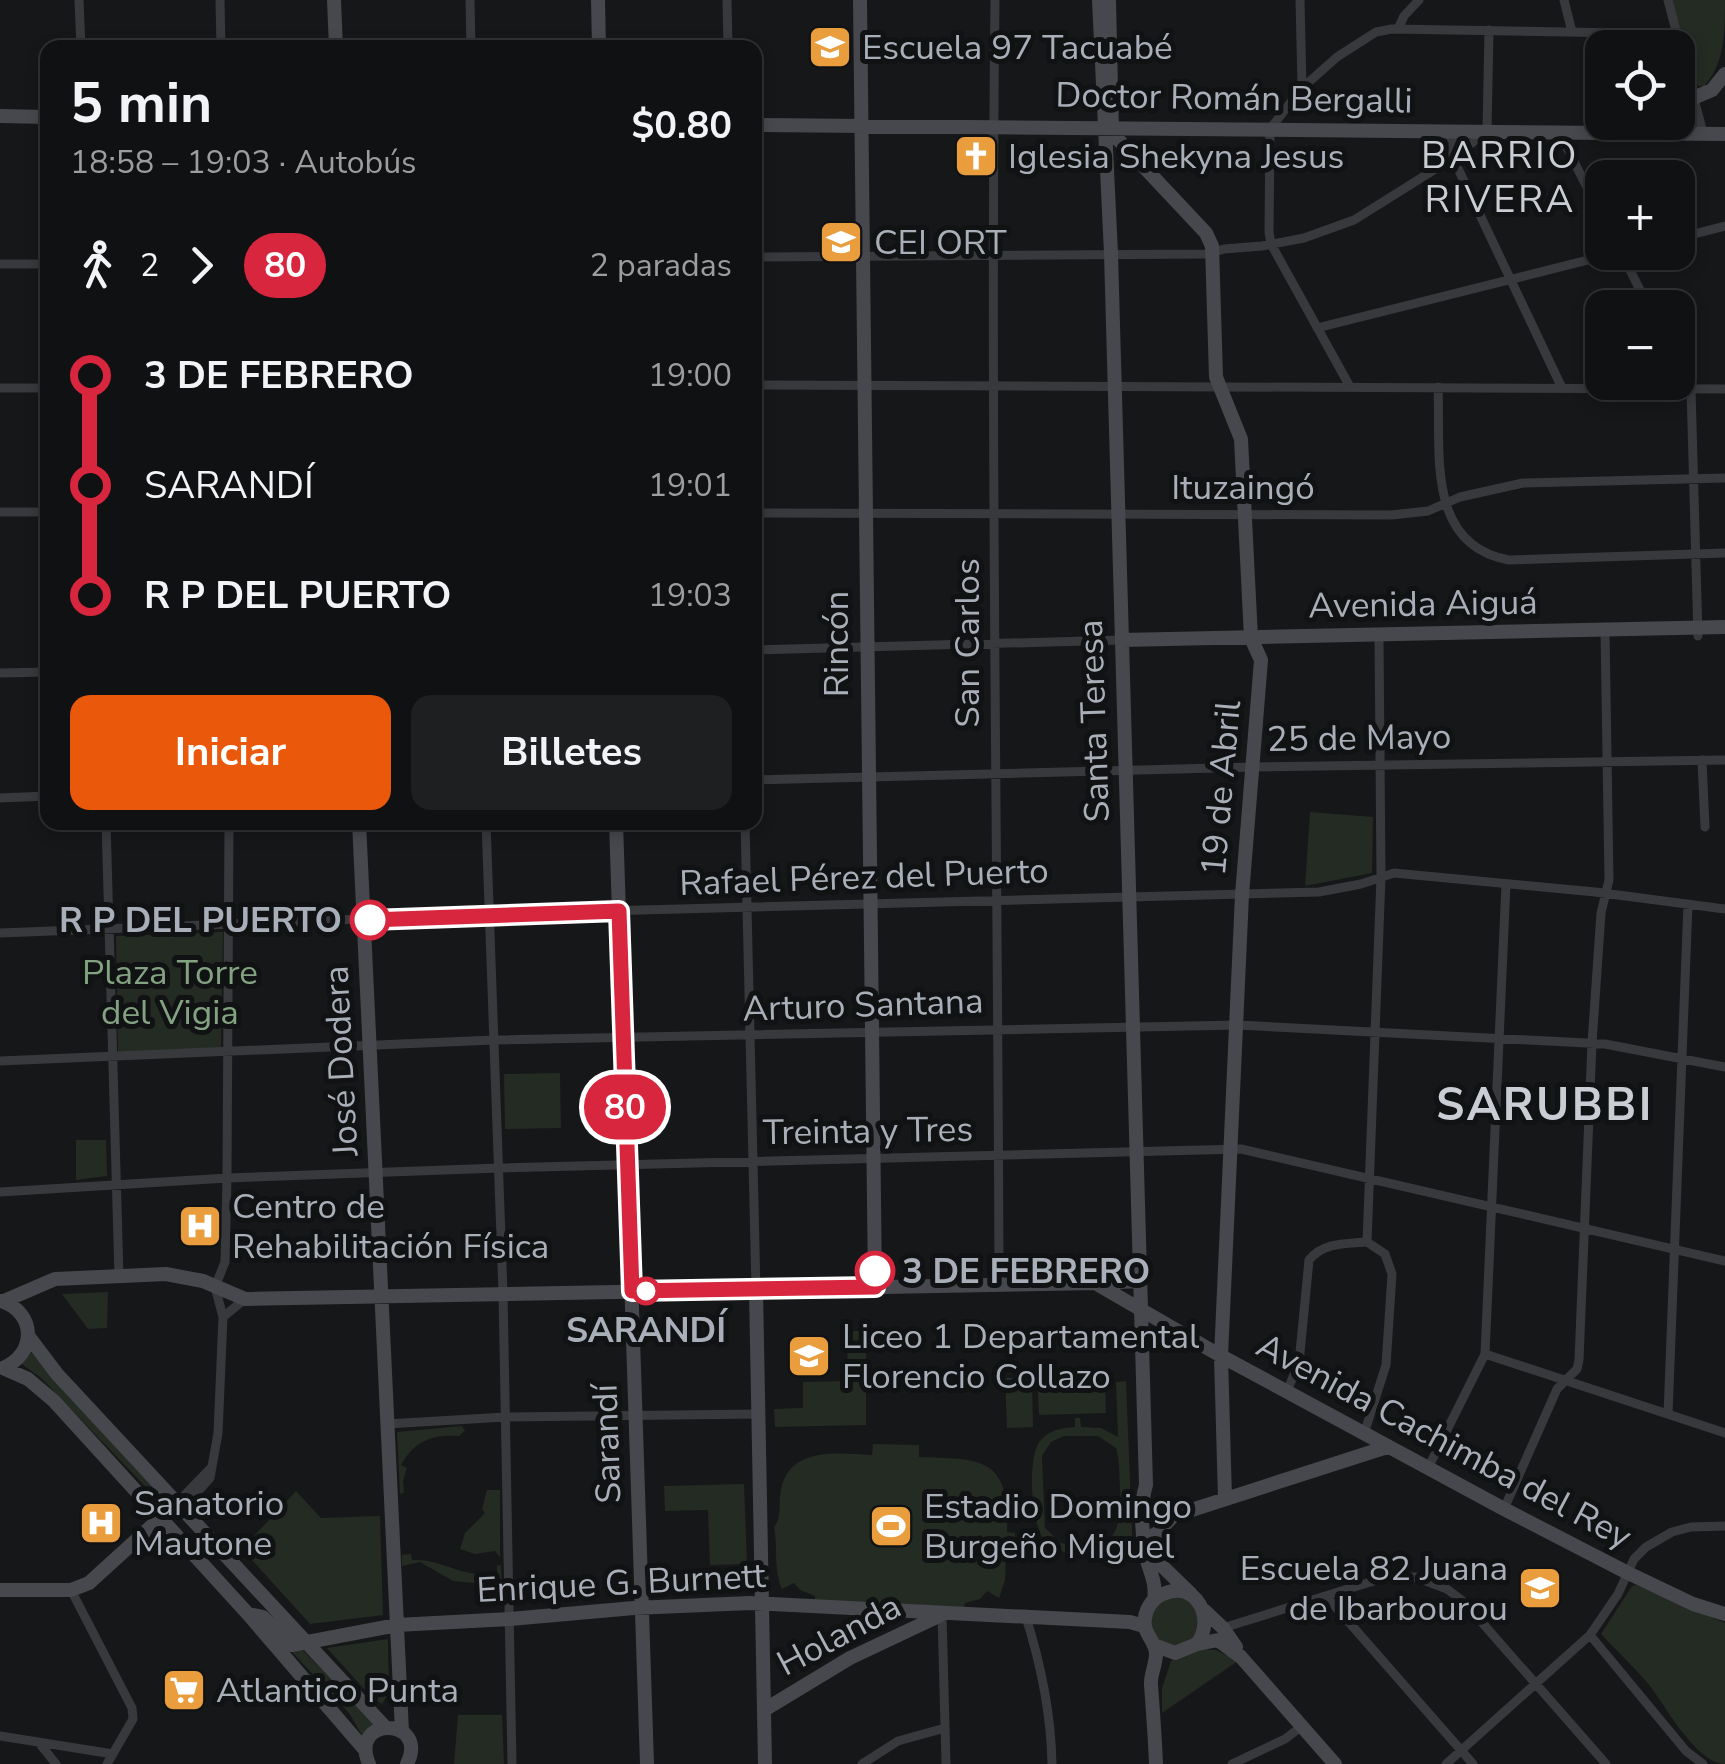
<!DOCTYPE html>
<html lang="es">
<head>
<meta charset="utf-8">
<style>
	body { margin:0; font-family:"Nunito Sans",sans-serif; background:#1e1f20; color:#f1f3f6; height:100vh; display:flex; flex-direction:column; font-size:38px; white-space:nowrap }
	* { box-sizing:border-box; margin:0 }
	p { font-size:32px; color:#9c9d9f }
	.icon { flex:none; width:55px; height:55px; fill:none; stroke:currentColor; stroke-width:2; stroke-linecap:round; stroke-linejoin:round }
	.map { position:relative; flex:1; overflow:hidden }
	.drawer { position:absolute; left:40px; top:40px; width:722px; height:790px; display:flex; flex-direction:column; background:#101112; border-radius:20px; box-shadow:0 5px 15px #0003,0 0 0 2px #303132 }
	.drawer>* { flex:none }
	.badge { padding:0 20px; border-radius:32px; font-size:35px; line-height:65px }
	.fabs { position:absolute; left:1585px; top:30px; display:grid; gap:20px }
	.fabs a { display:grid; place-items:center; width:110px; height:110px; border-radius:20px; background:#101112; box-shadow:0 5px 15px #0003,0 0 0 2px #303132; font-size:50px }
	.map>.badge { position:absolute; translate:-50% -50%; box-shadow:0 0 0 5px #fff }
	.legs { display:flex; align-items:center; gap:15px; height:110px; padding:0 30px; font-size:32px }
	.legs p { margin-inline-start:auto }
	.head { display:flex; align-items:center; justify-content:space-between; height:170px; padding:0 30px }
	h1 { font-size:55px; font-weight:700; line-height:75px }
	.action { display:flex; gap:20px; margin-top:auto; padding:20px 30px }
	.action a { flex:1; height:115px; border-radius:20px; background:#ea580c; color:#fff; font-size:40px; font-weight:700; line-height:115px; text-align:center }
	.action a+a { background:#1e1f20; color:#f1f3f6 }
	ul { padding:0 30px; list-style:none }
	li { display:flex; align-items:center; gap:35px; height:110px; font-size:38px }
	li i { display:grid; place-items:center; width:15px; height:100%; margin:0 12px; background:currentColor }
	li i::after { content:''; width:25px; height:25px; margin:-12px; border:8px solid; border-radius:50%; background:#101112 }
	li p { margin-inline-start:auto }
	li:first-child i { background:linear-gradient(#0000 50%,currentColor 0) }
	li:last-child i { background:linear-gradient(currentColor 50%,#0000 0) }
	.map>svg:first-child { display:block }
	.green { fill:#232b23; fill-rule:evenodd }
	.lines { fill:none; stroke-linecap:round; stroke-linejoin:round }
	.street { stroke:#38393d; stroke-width:9 }
	.secondary { stroke:#46484d; stroke-width:14 }
	.line-1-casing { stroke:#fff; stroke-width:22 }
	.line-1 { stroke:#d7263d; stroke-width:15 }
	.stop-1-dot { fill:#fff; stroke:#d7263d; stroke-width:5 }
	.labels { text-anchor:middle; dominant-baseline:central; stroke-width:10; stroke-linejoin:round; paint-order:stroke }
	.poi-label { font-size:35px; fill:#a9afb8; stroke:#111213; text-anchor:start }
	.street-label { font-size:35px; fill:#a9afb8; stroke:#111213 }
	.stop-label { font-size:35px; font-weight:bold; fill:#a9afb8; stroke:#111213; text-anchor:end }
	.park-label { font-size:35px; fill:#83a281; stroke:#111213 }
	.neighbourhood-label { font-size:38px; letter-spacing:2.5px; fill:#caced4; stroke:#111213 }
	.district-label { font-size:45px; font-weight:bold; letter-spacing:2.5px; fill:#caced4; stroke:#111213 }
</style>
</head>
<body>
<div class="map">
<svg width="1725" height="1764" viewBox="0 0 1725 1764">
	<rect width="100%" height="100%" fill="#161718"/>
	<path class="green" d="M1672,0H1725C1725,32 1725,64 1704,86H1698L1692,78Z
		M1310,812L1373,817L1372,873L1305,886Z
		M223,932L221,1049L118,1052L116,936Z
		M560,1073L561,1128L505,1129L504,1074Z
		M76,1140H106L107,1176L76,1180Z
		M108,1292L107,1328L88,1329L62,1294Z
		M849,1331H866V1425L775,1427L774,1409L803,1408V1382L846,1381Z
		M29,1350L170,1504L166,1508L41,1378L19,1362Z
		M1105,1375L1106,1413L1039,1415L1037,1377Z
		M1005,1378H1032L1033,1427L1007,1428Z
		M1126,1381L1133,1555L1122,1556L1121,1540C1110,1550 1100,1552 1085,1552C1072,1553 1059,1554 1048,1545C1031,1532 1026,1458 1040,1441C1049,1430 1061,1428 1075,1427V1418H1080L1081,1427L1101,1428L1118,1437L1116,1382ZM1064,1436H1098L1116,1448C1120,1461 1119,1475 1120,1488C1122,1536 1113,1553 1061,1543L1045,1528L1042,1456L1051,1442Z
		M462,1426L465,1431L459,1436C433,1434 414,1441 401,1465L407,1468L403,1481L404,1493L400,1494L397,1432Z
		M873,1444L919,1445V1457C983,1459 1010,1457 1007,1532L1015,1533V1553H1006L1005,1580L999,1598L987,1591L980,1599L965,1603L964,1607L815,1601V1596L800,1590L794,1583L782,1589C773,1570 778,1545 774,1527C781,1519 779,1508 780,1497C784,1446 835,1453 872,1455Z
		M744,1484L747,1564L710,1565L708,1510L665,1511L664,1486Z
		M487,1490H500V1557L495,1551L475,1554L460,1549L465,1533L485,1513L482,1509Z
		M296,1491L321,1518L380,1516L383,1615L310,1624L242,1549Z
		M411,1554L412,1560C448,1559 460,1580 497,1572V1566L501,1565L502,1589L493,1590L492,1585L453,1581L420,1562L402,1566V1555Z
		M1636,1585L1725,1623V1764C1697,1764 1666,1707 1650,1686C1635,1668 1617,1651 1601,1634L1632,1586Z
		M1159,1596L1197,1600L1201,1640L1161,1650L1145,1617Z
		M388,1639L389,1693L382,1704L373,1699L327,1648Z
		M299,1646L374,1724L363,1737L349,1713L290,1650Z
		M1197,1649L1216,1650L1238,1661L1162,1713V1688L1171,1661Z
		M458,1715H502L504,1764H454Z"/>
	<g class="lines">
		<path class="street" d="M79,0L81,48
			M220,0L221,48
			M470,0L471,48
			M727,0L728,48
			M995,0C990,429 998,857 999,1286
			M1300,0L1302,87
			M1564,0L1572,32
			M1668,0L1703,133
			M1398,29L1404,16L1419,0
			M1448,132L1453,142V158L1562,388
			M1559,132L1602,217
			M1678,238L1725,226
			M1621,252L1649,308
			M755,257L1207,254L1224,249L1262,246L1304,238L1354,220L1453,158L1487,131L1489,30
			M0,264H48
			M1317,328L1620,252
			M1678,363L1691,389L1698,636
			M755,385L1725,389
			M1349,385L1271,244L1269,232L1270,129L1301,89L1337,57L1376,32L1392,29L1677,34
			M1438,387C1441,451 1425,545 1509,560L1725,553
			M0,388H48
			M0,512H48
			M755,513L1391,515L1428,511L1460,497L1523,483L1725,478
			M755,650L1122,640
			M0,673L48,672
			M1702,760L1705,827
			M755,780L1255,767L1725,760
			M0,798L48,796
			M106,822L119,1276
			M486,822L503,1293L512,1764
			M745,822L756,1290
			M0,933L490,914L1319,892L1361,884L1394,873L1595,892L1725,909
			M0,1061L494,1040L1238,1025L1605,1044L1725,1067
			M0,1192L227,1178L499,1168L1241,1149L1725,1261
			M1367,1242L1381,877L1379,636
			M223,1317L245,1299
			M1485,1354L1725,1433
			M1287,1391L1299,1363L1309,1260C1324,1242 1345,1244 1367,1242
			M1668,1414L1688,904
			M387,1424L505,1417L758,1414
			M1364,1434L1386,1365L1392,1274L1385,1254L1367,1242
			M1428,1468L1485,1354L1506,884
			M178,1502L211,1468
			M183,1508L210,1478L218,1433L223,1317L215,1287L225,1262L227,1178L229,822
			M1504,1509L1557,1389L1577,1369L1579,1360L1592,1043L1601,913L1609,880L1605,630
			M71,1590L132,1708L133,1719L107,1764
			M1326,1596L1473,1764
			M942,1614L946,1764
			M1025,1614C1041,1664 1051,1711 1052,1764
			M1223,1628L1380,1579L1415,1577L1447,1589L1464,1602L1606,1764
			M1590,1635L1686,1751L1703,1764
			M0,1736L113,1754
			M40,1744L56,1764
			M862,1764L898,1741L945,1728
			M1232,1764L1285,1739L1302,1726
			M1446,1764L1590,1635L1618,1594L1634,1559L1646,1547L1672,1532L1691,1527L1725,1526"/>
		<path class="secondary" d="M334,0L336,48
			M598,0L599,48
			M860,0L875,1287
			M1099,0L1111,254L1146,1485C1140,1504 1142,1532 1145,1552C1148,1570 1157,1580 1154,1600
			M1109,0L1112,133L1206,233L1212,246L1216,377L1241,439L1251,638L1261,660L1242,895L1221,1356L1225,1499
			M1693,98L1712,90L1725,74
			M0,116L48,117
			M755,125L1725,134
			M1122,640L1725,627
			M359,822L402,1732
			M616,822L647,1764
			M1096,1283L1140,1281
			M756,1290L765,1764
			M1,1301C36,1312 37,1354 3,1368
			M4,1301L55,1279L166,1274L203,1281L245,1299L1095,1283L1221,1356L1504,1509L1628,1573L1693,1604L1725,1614
			M29,1337L57,1374L385,1727
			M3,1368L28,1379L54,1401L248,1614L365,1750
			M1153,1535L1160,1564L1191,1594
			M1154,1543L1158,1532L1173,1516L1387,1447
			M0,1590H71L89,1583L178,1502
			M1205,1611L1223,1628L1236,1647
			M248,1614L263,1617L292,1645L397,1625L510,1619L634,1608L750,1603L1130,1622L1144,1626
			M1198,1644L1218,1640L1241,1657L1335,1764
			M1154,1645L1175,1653L1197,1644C1216,1619 1196,1579 1163,1594C1153,1598 1146,1608 1145,1618C1142,1634 1156,1640 1156,1654C1156,1665 1150,1675 1151,1685C1153,1712 1155,1738 1156,1764
			M764,1710L850,1658L939,1616
			M369,1764C348,1715 430,1717 407,1764"/>
	</g>
	<g class="lines">
		<g class="line-1-casing">
			<path id="line-1" d="M370,920L619,911L632,1291L875,1287V1271"/>
		</g>
		<use href="#line-1" class="line-1"/>
	</g>
	<defs>
		<g id="school-square" transform="scale(2.25)"><rect x="-9" y="-9" width="18" height="18" rx="4" fill="#ea9d3d" stroke="#111213"/><path d="M0-5L7-2L0 1L-7-2ZM-4 1L0 2.5L4 1V4Q0 6-4 4Z" fill="#fff"/></g>
		<g id="church-square" transform="scale(2.25)"><rect x="-9" y="-9" width="18" height="18" rx="4" fill="#ea9d3d" stroke="#111213"/><path d="M-1.2-6h2.4v3.5h3.3v2.4h-3.3V6h-2.4V-.1h-3.3v-2.4h3.3Z" fill="#fff"/></g>
		<g id="university-square" transform="scale(2.25)"><rect x="-9" y="-9" width="18" height="18" rx="4" fill="#ea9d3d" stroke="#111213"/><path d="M0-5L7-2L0 1L-7-2ZM-4 1L0 2.5L4 1V4Q0 6-4 4Z" fill="#fff"/></g>
		<g id="hospital-square" transform="scale(2.25)"><rect x="-9" y="-9" width="18" height="18" rx="4" fill="#ea9d3d" stroke="#111213"/><path d="M-5-5h3v3.5h4V-5h3V5h-3V1.5h-4V5h-3Z" fill="#fff"/></g>
		<g id="stadium-square" transform="scale(2.25)"><rect x="-9" y="-9" width="18" height="18" rx="4" fill="#ea9d3d" stroke="#111213"/><path d="M0-5a6.5 5 0 1 0 0 10a6.5 5 0 1 0 0-10ZM-3.5-1.8h7v3.6h-7Z" fill="#fff"/></g>
		<g id="supermarket-square" transform="scale(2.25)"><rect x="-9" y="-9" width="18" height="18" rx="4" fill="#ea9d3d" stroke="#111213"/><path d="M-6-5.5h2.5l.6 2H6L4.5 2H-2.5L-4.4-4H-6ZM-1.5 3.2a1.3 1.3 0 1 0 .1 0ZM3 3.2a1.3 1.3 0 1 0 .1 0Z" fill="#fff"/></g>
	</defs>
	<g fill-rule="evenodd">
		<use href="#school-square" x="830" y="47"/>
		<use href="#church-square" x="976" y="156"/>
		<use href="#university-square" x="841" y="242"/>
		<use href="#hospital-square" x="200" y="1226"/>
		<use href="#school-square" x="809" y="1356"/>
		<use href="#hospital-square" x="101" y="1523"/>
		<use href="#stadium-square" x="891" y="1526"/>
		<use href="#school-square" x="1540" y="1588"/>
		<use href="#supermarket-square" x="184" y="1690"/>
	</g>
	<g class="stop-1-dot">
		<circle cx="370" cy="920" r="18"/>
		<circle cx="875" cy="1271" r="18"/>
		<circle cx="646" cy="1291" r="12"/>
	</g>
	<g class="labels">
		<g class="poi-label">
			<text x="862" y="47">Escuela 97 Tacuabé</text>
			<text x="1008" y="156">Iglesia Shekyna Jesus</text>
			<text x="874" y="242">CEI ORT</text>
			<text x="232" y="1206">Centro de<tspan x="232" dy="40">Rehabilitación Física</tspan></text>
			<text x="842" y="1336">Liceo 1 Departamental<tspan x="842" dy="40">Florencio Collazo</tspan></text>
			<text x="134" y="1503">Sanatorio<tspan x="134" dy="40">Mautone</tspan></text>
			<text x="924" y="1506">Estadio Domingo<tspan x="924" dy="40">Burgeño Miguel</tspan></text>
			<text x="1508" y="1568" text-anchor="end">Escuela 82 Juana<tspan x="1508" dy="40">de Ibarbourou</tspan></text>
			<text x="216" y="1690">Atlantico Punta</text>
		</g>
		<g class="street-label">
			<text transform="translate(1234 98) rotate(1)">Doctor Román Bergalli</text>
			<text x="1243" y="487">Ituzaingó</text>
			<text transform="translate(1423 604) rotate(-1)">Avenida Aiguá</text>
			<text transform="translate(967 643) rotate(-90)">San Carlos</text>
			<text transform="translate(836 644) rotate(-90)">Rincón</text>
			<text transform="translate(1094 721) rotate(-92)">Santa Teresa</text>
			<text transform="translate(1359 738) rotate(-1)">25 de Mayo</text>
			<text transform="translate(1221 788) rotate(-85)">19 de Abril</text>
			<text transform="translate(864 877) rotate(-2)">Rafael Pérez del Puerto</text>
			<text transform="translate(863 1005) rotate(-2)">Arturo Santana</text>
			<text transform="translate(341 1061) rotate(-93)">José Dodera</text>
			<text transform="translate(868 1131) rotate(-1)">Treinta y Tres</text>
			<text transform="translate(1444 1441) rotate(28)">Avenida Cachimba del Rey</text>
			<text transform="translate(607 1444) rotate(-92)">Sarandí</text>
			<text transform="translate(621 1583) rotate(-3)">Enrique G. Burnett</text>
			<text transform="translate(839 1635) rotate(-28)">Holanda</text>
		</g>
		<g class="stop-label">
			<text x="342" y="920">R P DEL PUERTO</text>
			<text x="902" y="1271" text-anchor="start">3 DE FEBRERO</text>
			<text x="646" y="1330" text-anchor="middle">SARANDÍ</text>
		</g>
		<g class="park-label">
			<text x="170" y="972">Plaza Torre<tspan x="170" dy="40">del Vigia</tspan></text>
		</g>
		<g class="neighbourhood-label">
			<text x="1500" y="155">BARRIO<tspan x="1500" dy="44">RIVERA</tspan></text>
		</g>
		<g class="district-label">
			<text x="1545" y="1105">SARUBBI</text>
		</g>
	</g>
</svg>
<div class="fabs">
<a><svg class="icon" aria-label="locate" viewBox="0 0 24 24"><circle cx="12" cy="12" r="6"/><path d="M12 2v4M12 18v4M2 12h4M18 12h4"/></svg></a>
<a>+</a>
<a>−</a>
</div>
<b class="badge" style="left:625px;top:1107px;background:#d7263d;color:#fff">80</b>
<section class="drawer">
<div class="head"><div><h1>5 min</h1><p>18:58 – 19:03 · Autobús</p></div><b>$0.80</b></div>
<div class="legs"><svg class="icon" aria-label="walk" viewBox="0 0 24 24"><circle cx="13" cy="4" r="2"/><path d="M13 8l-2 6 4 7M11 14l-3 7M7 12l3-4h3l4 4"/></svg>2<svg class="icon" aria-label="forward" viewBox="0 0 24 24"><path d="M9 5l7 7-7 7"/></svg><b class="badge" style="background:#d7263d;color:#fff">80</b><p>2 paradas</p></div>
<ul>
<li><i style="color:#d7263d"></i><b>3 DE FEBRERO</b><p>19:00</p></li>
<li><i style="color:#d7263d"></i><span>SARANDÍ</span><p>19:01</p></li>
<li><i style="color:#d7263d"></i><b>R P DEL PUERTO</b><p>19:03</p></li>
</ul>
<div class="action"><a>Iniciar</a><a>Billetes</a></div>
</section>
</div>
</body>
</html>
